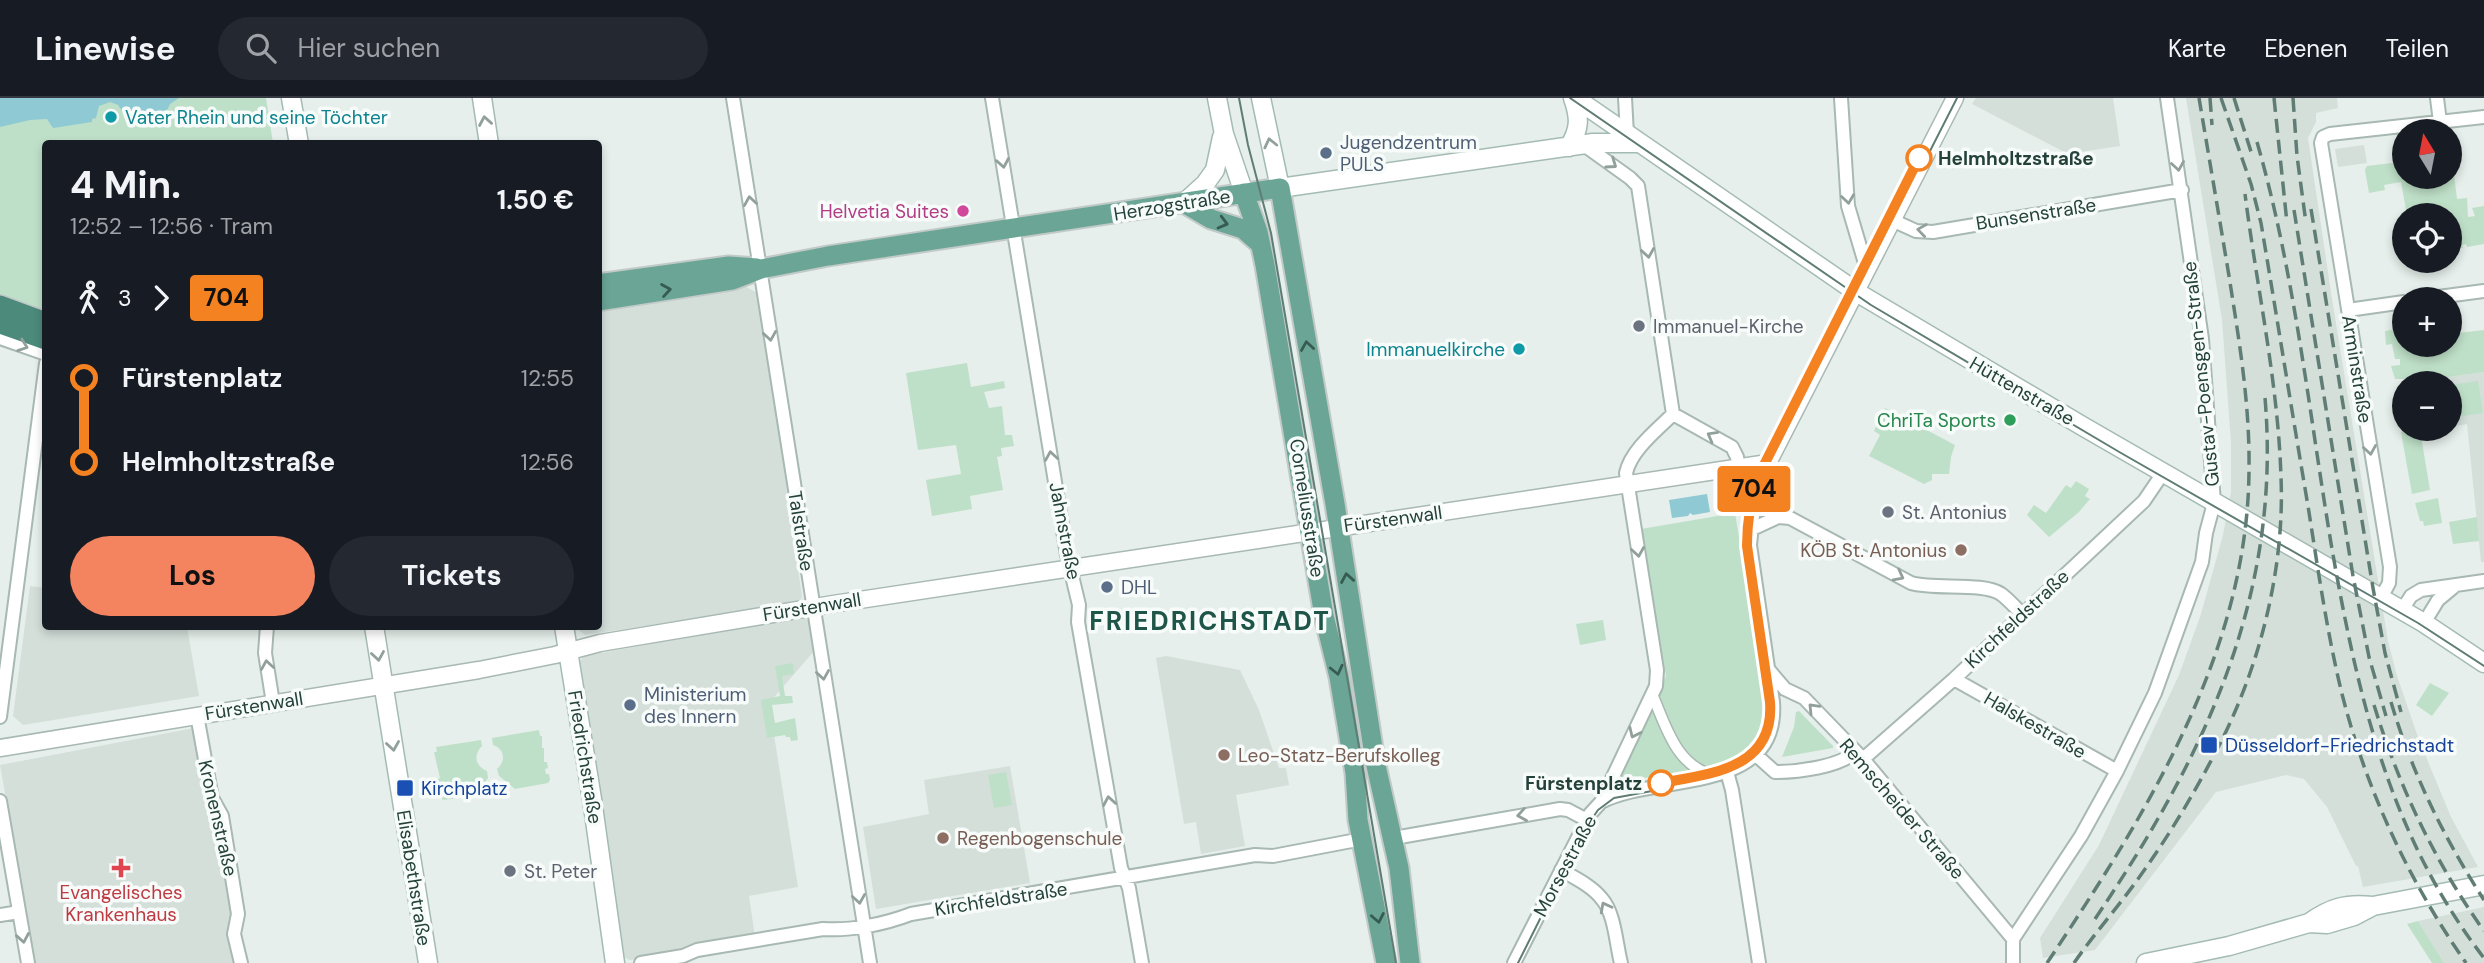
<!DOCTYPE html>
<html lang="de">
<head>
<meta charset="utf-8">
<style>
	body { margin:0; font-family:"DM Sans",sans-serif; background:#242831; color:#f1f3f6; height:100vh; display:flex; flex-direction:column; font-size:26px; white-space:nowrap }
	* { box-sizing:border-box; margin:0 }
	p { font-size:23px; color:#9ea1a6 }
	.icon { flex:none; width:38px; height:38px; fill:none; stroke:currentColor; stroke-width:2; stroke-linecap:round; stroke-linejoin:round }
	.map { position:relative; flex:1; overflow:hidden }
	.details { position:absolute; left:42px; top:42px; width:560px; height:490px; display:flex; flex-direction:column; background:#171b24; border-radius:7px; box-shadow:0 4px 10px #0003 }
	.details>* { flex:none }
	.badge { padding:0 14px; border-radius:5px; font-size:24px; line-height:46px }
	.needle { width:46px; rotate:350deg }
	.fabs { position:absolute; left:2392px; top:21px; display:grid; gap:14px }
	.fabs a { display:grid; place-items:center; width:70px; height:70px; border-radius:50%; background:#171b24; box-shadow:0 4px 10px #0003; font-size:35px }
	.map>.badge { position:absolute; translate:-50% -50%; box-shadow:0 0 0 4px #fff }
	.legs { display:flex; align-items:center; gap:10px; height:77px; padding:0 28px; font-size:23px }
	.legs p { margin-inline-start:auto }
	.summary { display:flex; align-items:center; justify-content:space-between; height:119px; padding:0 28px }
	h1 { font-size:38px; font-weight:700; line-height:52px }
	.primary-button { display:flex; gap:14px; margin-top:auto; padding:14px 28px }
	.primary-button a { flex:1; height:80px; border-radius:42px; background:#f4845f; color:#111; font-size:28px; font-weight:700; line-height:80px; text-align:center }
	.primary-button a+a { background:#242831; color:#f1f3f6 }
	ul { padding:0 28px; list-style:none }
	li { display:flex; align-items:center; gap:24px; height:84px; font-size:26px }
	li i { display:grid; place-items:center; width:10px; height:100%; margin:0 9px; background:currentColor }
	li i::after { content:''; width:18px; height:18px; margin:-9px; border:5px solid; border-radius:50%; background:#171b24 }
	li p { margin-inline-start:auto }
	li:first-child i { background:linear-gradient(#0000 50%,currentColor 0) }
	li:last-child i { background:linear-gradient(currentColor 50%,#0000 0) }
	header { display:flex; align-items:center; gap:42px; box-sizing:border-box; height:98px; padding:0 35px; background:#171b24; border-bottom:2px solid #363941 }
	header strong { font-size:33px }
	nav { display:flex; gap:38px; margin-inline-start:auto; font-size:24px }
	.search { width:490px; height:63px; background:#242831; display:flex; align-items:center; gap:18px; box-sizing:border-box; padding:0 24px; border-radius:38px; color:#9ea1a6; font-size:26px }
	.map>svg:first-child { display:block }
	.built { fill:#d4dfda }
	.green { fill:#bfe0c8 }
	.water { fill:#8ec9d4 }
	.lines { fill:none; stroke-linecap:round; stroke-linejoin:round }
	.pedestrian-casing { stroke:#a8b8b2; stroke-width:13 }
	.minor-casing { stroke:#a8b8b2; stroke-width:16 }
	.tertiary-casing { stroke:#a8b8b2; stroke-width:19 }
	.secondary-casing { stroke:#a4bbb3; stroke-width:21 }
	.primary-casing { stroke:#c2cac8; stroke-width:23 }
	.trunk-casing { stroke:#c2cac8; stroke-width:24 }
	.pedestrian { stroke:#fff; stroke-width:10 }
	.minor { stroke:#fff; stroke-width:12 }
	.tertiary { stroke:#fff; stroke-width:16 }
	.secondary { stroke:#fff; stroke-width:18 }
	.primary { stroke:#6aa596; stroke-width:19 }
	.trunk { stroke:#4c8a7c; stroke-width:21 }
	.tram { stroke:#5f7d75; stroke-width:2 }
	.rail { stroke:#5f7d75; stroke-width:3.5; stroke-dasharray:14 7; stroke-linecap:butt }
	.oneway { stroke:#92a09c }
	.oneway2 { stroke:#365b51 }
	.line-1-casing { stroke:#fff; stroke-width:16 }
	.line-1 { stroke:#f58220; stroke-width:10 }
	.culture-dot { fill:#0f9aa8; stroke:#f7fbf9; stroke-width:2.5 }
	.service-dot { fill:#5c6f8a; stroke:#f7fbf9; stroke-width:2.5 }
	.stop-1-dot { fill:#fff; stroke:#f58220; stroke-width:3.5 }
	.hotel-dot { fill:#d1479c; stroke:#f7fbf9; stroke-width:2.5 }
	.worship-dot { fill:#6b7280; stroke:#f7fbf9; stroke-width:2.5 }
	.leisure-dot { fill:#2e9e5b; stroke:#f7fbf9; stroke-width:2.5 }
	.education-dot { fill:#8d6e63; stroke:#f7fbf9; stroke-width:2.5 }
	.transit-dot { fill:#1a4fb4; stroke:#f7fbf9; stroke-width:2.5 }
	.health-dot { fill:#e0444e; stroke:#f7fbf9; stroke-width:2.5 }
	.labels { text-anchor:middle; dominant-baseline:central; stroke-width:7; stroke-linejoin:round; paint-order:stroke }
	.culture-label { font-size:19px; fill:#0d838f; stroke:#f7fbf9; text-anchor:start }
	.service-label { font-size:19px; fill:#4e5e75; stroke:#f7fbf9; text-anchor:start }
	.stop-label { font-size:19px; font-weight:bold; fill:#24423a; stroke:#f7fbf9; text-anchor:start }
	.street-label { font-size:19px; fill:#24423a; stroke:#f7fbf9 }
	.hotel-label { font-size:19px; fill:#b23c85; stroke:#f7fbf9; text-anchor:end }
	.worship-label { font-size:19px; fill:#5b616d; stroke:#f7fbf9; text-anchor:start }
	.leisure-label { font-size:19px; fill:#27864d; stroke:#f7fbf9; text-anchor:end }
	.education-label { font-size:19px; fill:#785e54; stroke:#f7fbf9; text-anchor:start }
	.transit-label { font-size:19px; fill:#164399; stroke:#f7fbf9; text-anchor:start }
	.health-label { font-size:19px; fill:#be3a42; stroke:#f7fbf9 }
	.district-label { font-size:26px; font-weight:bold; letter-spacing:2px; fill:#1f5548; stroke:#f7fbf9 }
</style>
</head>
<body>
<header>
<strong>Linewise</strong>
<div class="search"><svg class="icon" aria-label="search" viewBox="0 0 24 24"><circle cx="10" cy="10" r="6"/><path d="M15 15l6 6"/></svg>Hier suchen</div>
<nav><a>Karte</a><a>Ebenen</a><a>Teilen</a></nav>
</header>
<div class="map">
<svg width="2484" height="865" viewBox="0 0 2484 865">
	<rect width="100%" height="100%" fill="#e6efeb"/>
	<path class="built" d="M1976,0H2113L2120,48L2068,56L1972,6Z
		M2186,0H2337L2338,10L2316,15V24L2308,40L2332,201L2388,543L2397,578L2419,642L2451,719L2478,769L2363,789L2358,768H2356L2327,709L2304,681L2286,677L2216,694L2095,852L2043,860L2040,840L2099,747L2179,577L2201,516L2223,437L2231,394V345L2222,222Z
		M2364,47L2367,65L2338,69L2335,51Z
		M743,187L759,196L802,499L798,505L585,537L575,529L598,528L599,212Z
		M2484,274V464H2481L2467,326L2450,329V285H2427L2426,282Z
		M30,488L45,490L46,528L187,529L199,598L23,627L13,618Z
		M803,519L811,524L815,552L769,605L798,789L749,798L755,839L630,862L622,858L578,565L584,558Z
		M1166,558L1240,572L1259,612L1279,670H1286L1289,687L1236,697L1245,748L1201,756L1196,724L1184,726L1156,560Z
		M194,630L205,689L218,726L232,815L236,865H35L0,667Z
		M1010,668L1030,785L876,811L863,729L929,716L924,682Z
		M2484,809V865H2444L2418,823Z"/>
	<path class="green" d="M0,0H266L273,45L46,46L45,217L0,196Z
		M2400,64L2404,79H2450V69L2453,68L2457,101L2467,100L2468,119L2475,118L2472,110L2484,108V146L2467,149L2466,146L2462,147L2463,150L2450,151V117H2407L2401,84L2384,87L2385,92L2369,95L2365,72L2367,68Z
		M2399,231L2401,244L2404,247H2414L2415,252L2422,251V247H2450V236L2484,232V274L2427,282V285H2407L2406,281H2395L2391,268L2400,267V261H2395L2392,246L2386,247L2385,233Z
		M967,265L971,289L1004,283L1005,290L984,294L989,310L1002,308L1005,337H1012L1014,348L1001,350L1002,358L997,359L1003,392L970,398L972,411L932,418L926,382L961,376L956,347L918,352L906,275Z
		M2478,283L2483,315L2450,320V287Z
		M1885,310L1955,347L1951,359L1949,376H1932V382L1924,386L1869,358L1880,337L1874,333Z
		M2414,331H2423L2420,332L2430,392L2412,396L2401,334Z
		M2076,383L2089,391L2085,398L2090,401L2079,414L2049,439L2027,417L2034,407L2046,415L2066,387L2071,390Z
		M2438,400L2442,425L2424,428L2423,423H2420L2415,405Z
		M1735,415L1766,601C1767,618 1766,635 1754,648C1731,672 1650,678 1616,684L1666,578L1641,431Z
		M2477,419L2479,443L2453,446L2449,424Z
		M1603,522L1606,542L1580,547L1576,526Z
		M793,565L794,576L782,578L785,598H792L793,605L772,607L775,625L795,620L798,642L791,643L790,639H786L785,637L767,640L761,602L780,598L775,568Z
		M2430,585L2449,595L2432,618L2416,607Z
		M1799,613L1833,648V650L1782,659L1794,629L1796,614Z
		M539,632L540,638H542V650H544V664H547L548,670L545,671L546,676H549L550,682L548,685L515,691L499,678L497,671C506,663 505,651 493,647L492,640Z
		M481,642L482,648C473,657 475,668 487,673L488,680L476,697L444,702L442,701L441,687H439L438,681L440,680L434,654H437L436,649Z
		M1006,674L1012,707L994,710L988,677Z
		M2418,823L2444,865H2432L2407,826Z"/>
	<path class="water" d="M0,0H179L170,6L167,12L129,17V15L124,16L118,7L110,4L99,8L96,20L92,21V24L53,30L47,21L30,22L0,29Z
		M1707,396L1710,414L1693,417L1690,415L1688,418L1672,420L1669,402Z"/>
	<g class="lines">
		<g class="pedestrian-casing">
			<path id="pedestrian" d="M1652,596C1666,628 1675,667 1714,678"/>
		</g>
		<g class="minor-casing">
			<path id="minor" d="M733,0L870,865
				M992,0L1067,457L1079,507L1078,524L1121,770L1129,790L1142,865
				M1625,0L1627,36
				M1841,0L1848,108L1867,172
				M2437,0L2440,24
				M1584,47L1630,80L1638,88L1673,316
				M1892,122L1916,133L1933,134L2182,92
				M2423,201L2484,193
				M2348,212L2404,204
				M0,240L46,256
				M1673,316L1732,349L1737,359L1739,370
				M1750,432L1778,419L1790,420L1911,485C1935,492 1983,484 2001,496C2008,501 2015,509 2022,516
				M2381,500L2389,485L2390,469L2321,45L2323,39L2330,36L2484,19
				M2402,512L2411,498L2421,492L2484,483
				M2424,525L2438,502L2456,487
				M267,528L265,555L273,605
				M1768,571L1785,591L1804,600L1863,661L2013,841V865
				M1954,581L2117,673
				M197,617L212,700L222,718L238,816L234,836L241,865
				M0,619L46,265
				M1756,657L1775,674C1798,674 1839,669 1855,654
				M1863,661L1954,581L2144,403L2163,375
				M1727,674L1732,692L1759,865
				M0,703L28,865
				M1601,704C1656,675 1780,698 1773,604L1750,447L1755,398L1768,365
				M1394,740L1560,711L1568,712L1587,722
				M1561,772C1575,780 1592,788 1602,801C1615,816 1616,846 1621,865
				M0,817L19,814
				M2013,841L2081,738L2117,673L2155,595L2202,464L2206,435L2214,405L2202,241L2167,0
				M641,865L683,858L697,852L823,831C851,833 885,826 911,816L1255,757L1273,758L1362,741
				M1514,865L1590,716L1601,704L1656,588L1657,572L1626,375C1631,352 1657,332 1673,316"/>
		</g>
		<g class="tertiary-casing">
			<path id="tertiary" d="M0,650L479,572L555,557L600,545L833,506L1768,365L1955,0"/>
		</g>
		<g class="secondary-casing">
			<path id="secondary" d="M291,0L299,46
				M482,0L489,46
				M1217,0L1224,36L1244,95
				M1261,0L1280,90L1593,45H1640
				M1575,0L1858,195L2084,329L2424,525L2484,565
				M1569,49C1580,31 1580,20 1573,0
				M1184,105L1205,86L1215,72L1222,39
				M374,528L428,865
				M564,528L592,701L615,865
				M2309,825C2330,810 2346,805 2372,808
				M2146,865L2229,848L2309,825L2327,826L2354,818L2373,808L2484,787"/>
		</g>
		<g class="primary-casing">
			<path id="primary" d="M1244,95L1258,134L1265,167L1324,518L1339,579L1355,675L1358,722L1386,865
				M1184,105L1211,121L1243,131L1260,146
				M598,186L729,168L757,170
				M598,203L732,182L761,171L828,158L1280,90L1335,406L1375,663L1399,770L1410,865"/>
		</g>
		<g class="trunk-casing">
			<path id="trunk" d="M0,208L46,225
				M0,225L46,241"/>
		</g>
		<use href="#pedestrian" class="pedestrian"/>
		<use href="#minor" class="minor"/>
		<use href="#tertiary" class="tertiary"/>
		<use href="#secondary" class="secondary"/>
		<use href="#primary" class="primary"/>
		<use href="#trunk" class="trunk"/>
		<path class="tram" d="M1239,0L1248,47L1271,135L1396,865
			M1570,0L1871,207L2121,355L2418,525L2484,568
			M1518,865L1585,731L1598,712L1614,700L1701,684L1728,676L1752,664L1770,643L1776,623V608L1753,457C1751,420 1759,390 1775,357L1957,0"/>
		<path class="rail" d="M2210,0L2212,27
			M2221,0L2251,86L2261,125C2277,220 2292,314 2308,408C2318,471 2327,535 2342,596C2367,694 2409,783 2466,865
			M2234,0L2253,60
			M2274,0L2287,125
			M2293,0L2297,58L2306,125
			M2257,44C2295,176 2309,315 2332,451C2358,599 2390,738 2484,860
			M2311,111L2373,490L2385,555L2401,614
			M2294,112L2353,478L2369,559L2386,618
			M2391,604C2412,675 2444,740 2484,802
			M2374,607C2399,689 2435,764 2484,833
			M2095,821C2203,661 2282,499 2265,300
			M2047,865C2145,718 2248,555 2249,372C2250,306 2239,242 2229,178C2219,118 2209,59 2199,0
			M2074,865C2094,836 2118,809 2138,781C2166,742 2191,701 2213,659C2258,576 2285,474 2281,379C2278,284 2257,191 2245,96"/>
	</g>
	<defs><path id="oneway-chevron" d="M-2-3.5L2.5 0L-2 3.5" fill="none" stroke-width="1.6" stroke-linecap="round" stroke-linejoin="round" transform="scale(1.75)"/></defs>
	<g class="oneway">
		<use href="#oneway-chevron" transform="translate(485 23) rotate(-100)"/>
		<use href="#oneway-chevron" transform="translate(1270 45) rotate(-103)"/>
		<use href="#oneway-chevron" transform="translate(1003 65) rotate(80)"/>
		<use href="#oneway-chevron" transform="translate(1612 66) rotate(35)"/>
		<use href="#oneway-chevron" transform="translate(2178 68) rotate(81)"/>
		<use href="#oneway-chevron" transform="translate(1848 101) rotate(82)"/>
		<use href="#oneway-chevron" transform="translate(750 103) rotate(-99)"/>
		<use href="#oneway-chevron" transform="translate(1922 132) rotate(-172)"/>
		<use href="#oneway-chevron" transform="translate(1648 155) rotate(81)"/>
		<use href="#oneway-chevron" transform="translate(770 238) rotate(81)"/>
		<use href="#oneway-chevron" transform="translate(23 248) rotate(20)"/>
		<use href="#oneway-chevron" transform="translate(1712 338) rotate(-151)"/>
		<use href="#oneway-chevron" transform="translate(2370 352) rotate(81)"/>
		<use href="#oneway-chevron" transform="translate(1051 358) rotate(-99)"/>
		<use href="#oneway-chevron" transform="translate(1638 454) rotate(81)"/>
		<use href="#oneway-chevron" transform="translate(1899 478) rotate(28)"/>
		<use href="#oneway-chevron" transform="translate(378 558) rotate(81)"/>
		<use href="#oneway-chevron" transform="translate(267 567) rotate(-99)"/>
		<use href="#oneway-chevron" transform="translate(823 577) rotate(81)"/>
		<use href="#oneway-chevron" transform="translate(1813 610) rotate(-134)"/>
		<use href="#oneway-chevron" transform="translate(1634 635) rotate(115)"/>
		<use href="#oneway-chevron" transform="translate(393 648) rotate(81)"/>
		<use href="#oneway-chevron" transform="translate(1109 703) rotate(-100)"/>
		<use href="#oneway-chevron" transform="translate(1522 717) rotate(170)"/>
		<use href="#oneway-chevron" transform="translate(859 801) rotate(81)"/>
		<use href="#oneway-chevron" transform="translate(1605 809) rotate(-118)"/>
		<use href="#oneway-chevron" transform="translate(23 840) rotate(80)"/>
	</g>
	<g class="oneway2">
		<use href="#oneway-chevron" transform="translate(1223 125) rotate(15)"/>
		<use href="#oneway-chevron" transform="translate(666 192) rotate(-9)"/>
		<use href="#oneway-chevron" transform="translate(1307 248) rotate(-99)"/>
		<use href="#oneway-chevron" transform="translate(1347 480) rotate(-100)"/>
		<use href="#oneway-chevron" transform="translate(1337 572) rotate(77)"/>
		<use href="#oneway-chevron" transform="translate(1378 820) rotate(79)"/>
	</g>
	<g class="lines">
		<g class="line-1-casing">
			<path id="line-1" d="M1661,685C1710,676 1775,671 1770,604L1747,448C1747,422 1751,399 1760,375L1919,60"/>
		</g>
		<use href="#line-1" class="line-1"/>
	</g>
	<g class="culture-dot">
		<circle cx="111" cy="19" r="7"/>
		<circle cx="1519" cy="251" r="7"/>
	</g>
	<g class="service-dot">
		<circle cx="1326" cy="55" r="7"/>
		<circle cx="1107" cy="489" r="7"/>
		<circle cx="630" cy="607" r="7"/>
	</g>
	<g class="stop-1-dot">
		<circle cx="1919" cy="60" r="12"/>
		<circle cx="1661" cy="685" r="12"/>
	</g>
	<circle class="hotel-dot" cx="963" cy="113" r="7"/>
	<g class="worship-dot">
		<circle cx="1639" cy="228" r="7"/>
		<circle cx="1888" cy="414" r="7"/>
		<circle cx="510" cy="773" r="7"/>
	</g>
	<circle class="leisure-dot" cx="2010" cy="322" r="7"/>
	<g class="education-dot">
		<circle cx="1961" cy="452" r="7"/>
		<circle cx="1224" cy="657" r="7"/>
		<circle cx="943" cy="740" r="7"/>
	</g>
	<g class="transit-dot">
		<rect x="2200" y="638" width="18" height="18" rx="3.5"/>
		<rect x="396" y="681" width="18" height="18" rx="3.5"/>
	</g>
	<path class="health-dot" d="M117.5 759.5h7v7h7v7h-7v7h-7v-7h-7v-7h7z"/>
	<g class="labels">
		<g class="culture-label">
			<text x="125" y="19">Vater Rhein und seine Töchter</text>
			<text x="1505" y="251" text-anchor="end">Immanuelkirche</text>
		</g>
		<g class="service-label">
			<text x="1340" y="44">Jugendzentrum<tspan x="1340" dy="22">PULS</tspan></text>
			<text x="1121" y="489">DHL</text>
			<text x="644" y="596">Ministerium<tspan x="644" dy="22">des Innern</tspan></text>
		</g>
		<g class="stop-label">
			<text x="1938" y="60">Helmholtzstraße</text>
			<text x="1642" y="685" text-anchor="end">Fürstenplatz</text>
		</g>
		<g class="street-label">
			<text transform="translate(1172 107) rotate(-9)">Herzogstraße</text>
			<text transform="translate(2036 116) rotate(-9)">Bunsenstraße</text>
			<text transform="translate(2357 271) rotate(81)">Arminstraße</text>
			<text transform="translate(2201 276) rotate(-96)">Gustav-Poensgen-Straße</text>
			<text transform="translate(2022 293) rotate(30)">Hüttenstraße</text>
			<text transform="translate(1307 410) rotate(81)">Corneliusstraße</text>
			<text transform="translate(1393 421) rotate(-8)">Fürstenwall</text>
			<text transform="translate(801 433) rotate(81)">Talstraße</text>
			<text transform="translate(1065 433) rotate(79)">Jahnstraße</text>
			<text transform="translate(812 509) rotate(-9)">Fürstenwall</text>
			<text transform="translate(2017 521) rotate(-43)">Kirchfeldstraße</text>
			<text transform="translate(254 608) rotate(-9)">Fürstenwall</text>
			<text transform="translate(2035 627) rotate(30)">Halskestraße</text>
			<text transform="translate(585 659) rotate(81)">Friedrichstraße</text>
			<text transform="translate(1902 711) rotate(49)">Remscheider Straße</text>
			<text transform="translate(218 720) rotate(77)">Kronenstraße</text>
			<text transform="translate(1565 768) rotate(-62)">Morsestraße</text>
			<text transform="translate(414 780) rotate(81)">Elisabethstraße</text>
			<text transform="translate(1001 801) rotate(-9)">Kirchfeldstraße</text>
		</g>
		<g class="hotel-label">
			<text x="949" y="113">Helvetia Suites</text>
		</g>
		<g class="worship-label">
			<text x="1653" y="228">Immanuel-Kirche</text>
			<text x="1902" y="414">St. Antonius</text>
			<text x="524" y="773">St. Peter</text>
		</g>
		<g class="leisure-label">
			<text x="1996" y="322">ChriTa Sports</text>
		</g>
		<g class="education-label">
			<text x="1947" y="452" text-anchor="end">KÖB St. Antonius</text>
			<text x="1238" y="657">Leo-Statz-Berufskolleg</text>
			<text x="957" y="740">Regenbogenschule</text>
		</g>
		<g class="transit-label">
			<text x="2225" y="647">Düsseldorf-Friedrichstadt</text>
			<text x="421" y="690">Kirchplatz</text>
		</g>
		<g class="health-label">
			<text x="121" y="794">Evangelisches<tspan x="121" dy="22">Krankenhaus</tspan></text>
		</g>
		<g class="district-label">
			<text x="1210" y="523">FRIEDRICHSTADT</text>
		</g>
	</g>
</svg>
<div class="fabs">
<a><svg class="needle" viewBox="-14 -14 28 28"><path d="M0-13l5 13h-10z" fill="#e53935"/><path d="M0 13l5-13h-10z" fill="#9ea1a6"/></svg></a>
<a><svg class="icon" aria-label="locate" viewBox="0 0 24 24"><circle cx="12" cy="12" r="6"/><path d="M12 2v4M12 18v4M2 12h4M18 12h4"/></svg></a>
<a>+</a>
<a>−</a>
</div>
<b class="badge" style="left:1754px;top:391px;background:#f58220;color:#111">704</b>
<section class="details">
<div class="summary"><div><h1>4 Min.</h1><p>12:52 – 12:56 · Tram</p></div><b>1.50 €</b></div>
<div class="legs"><svg class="icon" aria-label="walk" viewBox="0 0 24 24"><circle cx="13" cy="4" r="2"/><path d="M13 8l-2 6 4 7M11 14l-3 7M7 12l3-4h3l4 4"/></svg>3<svg class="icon" aria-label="forward" viewBox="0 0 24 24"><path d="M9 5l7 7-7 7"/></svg><b class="badge" style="background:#f58220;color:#111">704</b></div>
<ul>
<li><i style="color:#f58220"></i><b>Fürstenplatz</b><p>12:55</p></li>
<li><i style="color:#f58220"></i><b>Helmholtzstraße</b><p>12:56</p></li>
</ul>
<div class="primary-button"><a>Los</a><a>Tickets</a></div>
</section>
</div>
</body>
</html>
